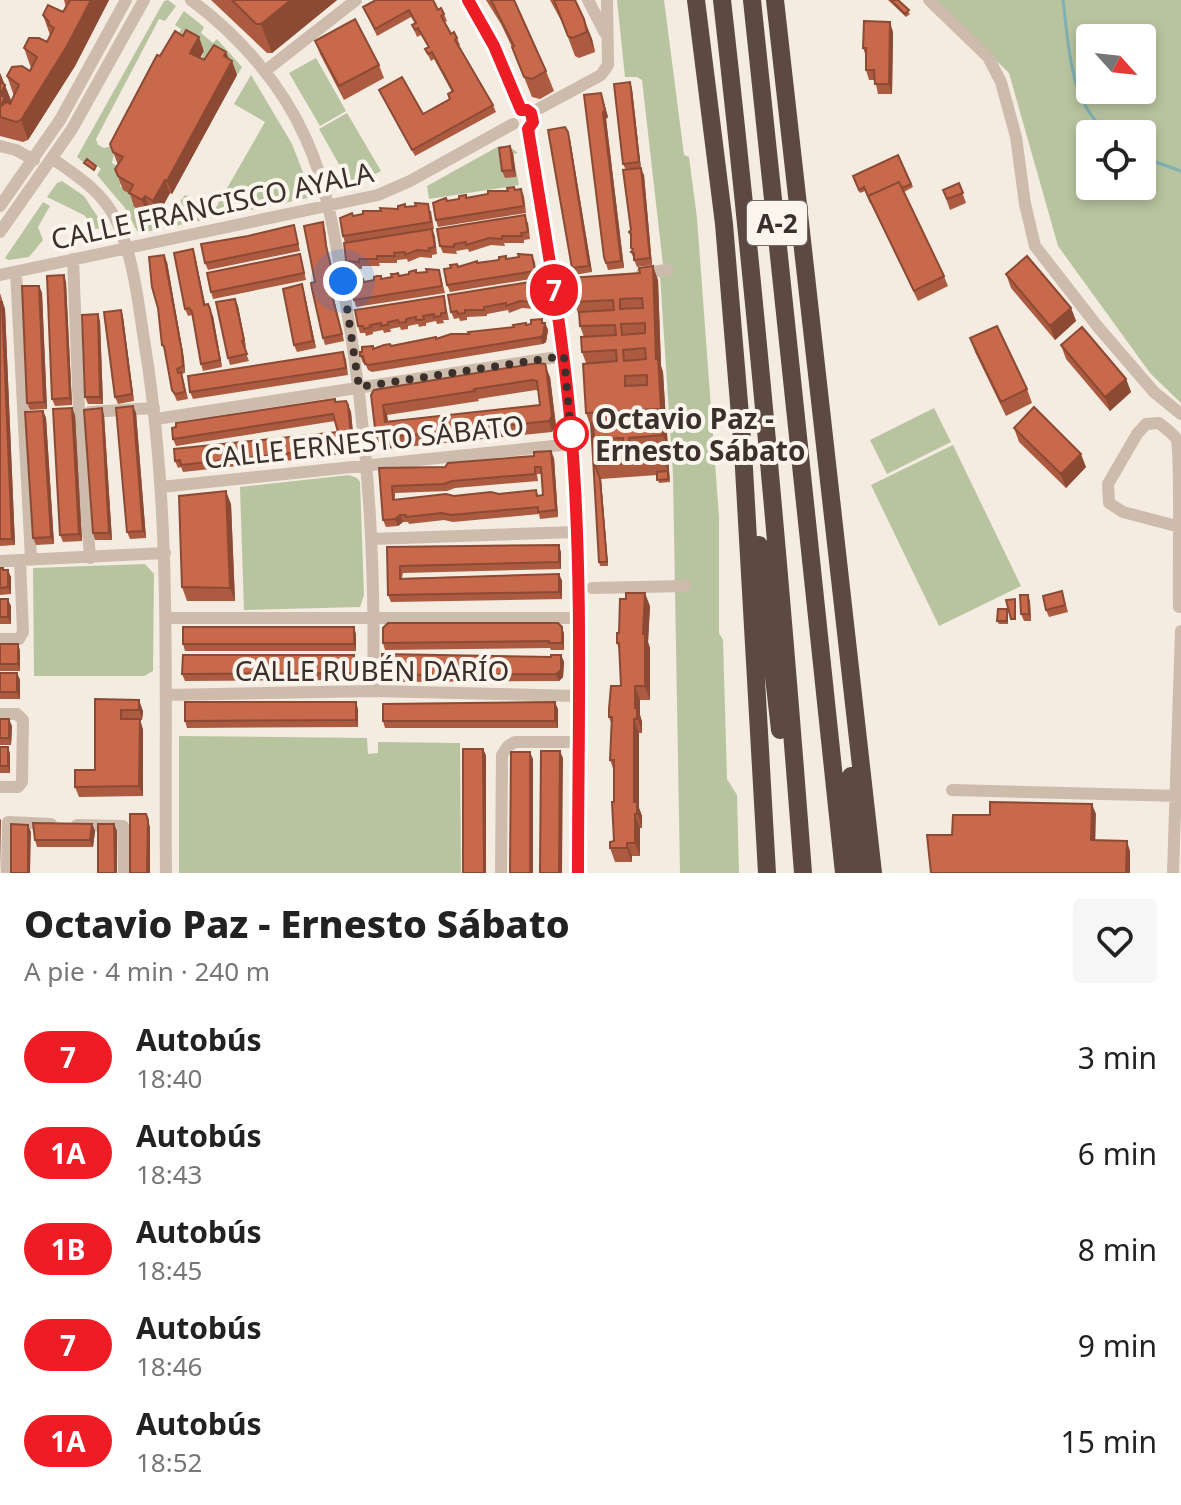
<!DOCTYPE html>
<html lang="es">
<head>
<meta charset="utf-8">
<style>
	body { margin:0; font-family:"Noto Sans",sans-serif; background:#f6f6f6; color:#222; height:100vh; display:flex; flex-direction:column; font-size:30px; white-space:nowrap }
	* { box-sizing:border-box; margin:0 }
	p { font-size:26px; color:#767676 }
	.icon { flex:none; width:44px; height:44px; fill:none; stroke:currentColor; stroke-width:2; stroke-linecap:round; stroke-linejoin:round }
	.map { position:relative; height:873px; overflow:hidden }
	.side { display:flex; flex-direction:column; background:#fff; flex:1 }
	.side>* { flex:none }
	.badge { padding:0 16px; border-radius:26px; font-size:28px; line-height:52px }
	.needle { width:52px; rotate:117deg }
	.buttons { position:absolute; left:1076px; top:24px; display:grid; gap:16px }
	.buttons a { display:grid; place-items:center; width:80px; height:80px; border-radius:8px; background:#fff; box-shadow:0 4px 12px #0003; font-size:40px }
	.you { position:absolute; width:40px; height:40px; margin:-20px; border:6px solid #fff; border-radius:50%; background:#1a73e8; box-shadow:0 0 0 12px #1a73e833 }
	.map>.badge { position:absolute; translate:-50% -50%; box-shadow:0 0 0 4px #fff }
	.round { display:grid; place-items:center; flex:none; width:84px; height:84px; border-radius:8px; background:#f6f6f6 }
	.headline { display:flex; align-items:center; justify-content:space-between; height:136px; padding:0 24px }
	h1 { font-size:38px; font-weight:800; line-height:60px }
	ul { padding:0; list-style:none }
	li { display:flex; align-items:center; gap:24px; height:96px; padding:0 24px }
	li div { flex:1 }
	li b { display:block; font-size:30px }
	li em { font-style:normal }
	li .badge { min-width:88px; font-weight:700; text-align:center }
	.map>svg:first-child { display:block }
	.green { fill:#b8c4a0; fill-rule:evenodd }
	.lines { fill:none; stroke-linecap:round; stroke-linejoin:round }
	.stream { stroke:#7fb0b2; stroke-width:3 }
	.minor { stroke:#cdbbac; stroke-width:12 }
	.highway { stroke:#5c4a42; stroke-width:18 }
	.wall { fill:#ac5a40; fill-rule:evenodd }
	.shaded-wall { fill:#8c4a34 }
	.building { fill:#c8694b; stroke:#8c4a34; stroke-width:2; fill-rule:evenodd }
	.line-casing { stroke:#fff; stroke-width:18 }
	.line { stroke:#ee1c25; stroke-width:12 }
	.walk { stroke:#3b302b; stroke-width:8; stroke-dasharray:0 14.4 }
	.stop-dot { fill:#fff; stroke:#ee1c25; stroke-width:4 }
	.labels { text-anchor:middle; dominant-baseline:central; stroke-width:8; stroke-linejoin:round; paint-order:stroke }
	.shield { fill:#fbf5ee; stroke:#756b66; stroke-width:2 }
	.shield-label { font-size:26px; font-weight:bold; fill:#3b302b }
	.street-label { font-size:28px; fill:#3b302b; stroke:#fbf5ee }
	.stop-label { font-size:28px; font-weight:bold; fill:#3b302b; stroke:#fbf5ee; text-anchor:start }
</style>
</head>
<body>
<div class="map">
<svg width="1181" height="873" viewBox="0 0 1181 873">
	<rect width="100%" height="100%" fill="#f4ebe1"/>
	<path class="green" d="M168,0L176,6L165,21L159,19L96,139L98,145L104,148L116,145L112,163L126,171L120,186L138,199L134,207L147,215L150,211L158,215L174,210L185,195L214,211L265,122L234,104L251,75L292,144L311,193L308,198L141,233L137,231L125,208L97,175L101,169L89,159L84,163L77,157L164,1Z
		M617,0H664L684,155L689,157L697,218L719,517V633L723,640L727,779L737,795L739,873H680L673,475L660,275L663,265L642,80L637,77H625Z
		M934,0H1181V403L1150,373L1058,246L1009,73ZM1090,38H1142V90H1090ZM1090,134H1142V186H1090Z
		M184,11L204,27L201,33L213,43L217,39L242,67L238,74L230,70L197,66L205,50L191,42L177,39L181,29L175,25Z
		M316,58L346,111L320,126L289,73Z
		M347,113L381,171L352,187L319,129Z
		M499,146H509L518,153L513,154L519,185L429,199L427,186Z
		M62,181L84,196L105,228L95,229L84,215L47,197L57,183Z
		M43,202L50,206L38,227L43,240L29,257L9,260L5,258Z
		M934,408L951,442L887,474L870,440Z
		M953,445L1021,586L939,626L871,485Z
		M349,475L357,478L360,482L364,595L360,607L244,610L240,487Z
		M145,564L154,574L153,671L144,676H34L33,568Z
		M179,736L367,738L368,754L378,753V742L460,743L461,873H179Z"/>
	<g class="lines">
		<path class="stream" d="M1063,0C1069,45 1069,107 1111,134
			M1142,154L1153,161L1181,171"/>
		<path class="minor" d="M191,0C238,35 282,84 306,139C327,185 335,236 343,286C367,420 376,555 373,691
			M468,0L494,46L521,110
			M588,0L605,33
			M929,0L988,57L1001,82L1016,137L1025,204L1035,246L1098,327L1154,392L1181,414
			M265,71L356,0
			M531,113L601,75L608,65L607,0
			M528,129C546,232 564,337 572,442C582,585 579,729 578,873
			M0,146L16,150L34,160
			M53,159C77,176 100,190 114,216C134,255 138,303 145,346C173,521 164,696 166,873
			M0,206L60,120L126,0
			M0,232L72,129L144,0
			M73,259L79,412L90,558
			M16,272L31,559
			M642,273L668,270
			M0,275L378,195L410,181L513,124
			M90,412L154,408
			M156,419L564,356
			M161,487L572,444
			M372,539L576,532
			M0,561L165,553
			M592,588L685,586
			M1179,607C1178,574 1181,464 1177,440C1174,434 1165,428 1159,423L1146,424L1137,434L1108,484L1109,503L1123,512L1180,527
			M167,618H578
			M0,639H19L23,632L20,561
			M166,695L373,691L578,696
			M0,714H17L23,720L22,782L18,787H0
			M952,790L1181,796
			M77,825L123,826L124,873
			M7,873L8,822L51,824
			M501,873L502,755L508,746L515,742H578
			M1173,873L1181,631"/>
		<path class="highway" d="M696,0L724,224L743,451L767,873
			M722,0C755,291 781,581 803,873
			M752,0L844,873
			M775,0L873,873
			M759,545L780,730
			M851,776L855,873"/>
	</g>
	<path class="wall" d="M64,0H109L75,66L28,140L23,142L0,136V73L11,101L14,96L7,76L30,71L31,68L24,48L47,42L50,35L43,15L63,12L66,7Z
		M211,0H337L272,53H267Z
		M486,0H514L546,71L554,91L540,99L532,97L512,47L501,24Z
		M550,0H575L592,39L595,52L579,58L575,56L563,24Z
		M888,0H898L910,14L906,17Z
		M363,7L438,10L444,14L447,21L445,22L451,34L457,38L460,45L459,46L493,105L496,112L415,156L379,90L423,114L449,100L448,94L452,92L434,59L431,61L425,49L428,47L421,35L417,37L415,32L412,25L415,23L411,17L377,36Z
		M893,32L892,94H878L875,80H869L866,70V56L863,48Z
		M315,41L379,65L384,78L344,100L320,54Z
		M204,51L200,58L204,60L226,52L229,59L232,61L237,75L172,194L170,193L158,215L150,209L147,214L134,207L130,194L123,190L115,169L118,165L110,144L160,56Z
		M630,82L632,89L641,169L644,175L652,265L637,267L631,252L632,251L631,239L629,232L631,230L626,170L623,164Z
		M603,100L608,117L606,119L624,268L608,270L604,257Z
		M570,139L592,272L574,275L572,268Z
		M513,153L516,177L505,178L502,171Z
		M898,155L913,187L904,192L944,276L948,286L918,301L865,191L860,193L853,176Z
		M959,183L966,203L950,210L943,190Z
		M521,189L524,196L526,213L438,227L436,220L447,201Z
		M405,207L431,211L434,229L345,243L343,236L353,216Z
		M528,222L530,239L524,240V243H504L505,246L491,245L469,252L468,249L456,251L457,254L443,253L440,246Z
		M294,225L300,251L208,270L205,263Z
		M325,229L328,253L337,285L333,286L332,291L344,341L325,345L323,338L315,282Z
		M432,229L435,236L437,254L432,255V258L420,257L408,262L407,259L397,260V263H379L380,266H362V269L349,268L346,261Z
		M532,255L535,262L537,278L450,292L447,285L478,263Z
		M195,256L205,305L213,316L222,367L203,371L201,364L192,315L188,316L185,309Z
		M302,261L306,280L213,299L211,292Z
		M167,262L184,359L185,373L182,374L188,399L177,401L172,390L166,352L162,345Z
		M439,270L445,293L356,307L354,300L364,282Z
		M1006,274L1071,308L1076,321L1055,340L1011,288Z
		M658,280L661,366L663,372L666,422H663L667,433L668,449H665L668,459L670,482L659,483L657,475L601,479L608,566H600L599,562L591,427L586,413V363L582,352L584,337L580,326L579,316L574,302Z
		M66,282L72,405L55,406L52,399Z
		M39,286L42,293L47,409L30,410L27,403Z
		M539,288L541,305L535,306V309L522,308L509,313L508,310L487,314V316L467,317V320L460,321L459,318L454,319L451,312Z
		M304,291L316,348L297,352L294,345Z
		M0,293L5,309L15,545L0,546Z
		M444,296L449,320H443L444,323L437,324L436,321L426,323V326H423L419,327L418,324L408,326V329L401,330L400,327L390,329L391,332H388L384,333L383,330L373,332V334L366,336L365,333H360L358,326Z
		M238,306L246,347L244,348L249,361L230,365L228,358Z
		M121,310L123,317L134,401L118,404L115,397Z
		M100,321L103,404H88L85,397Z
		M545,323L548,330L546,342L543,344L372,372L368,370L365,363H363L360,356L373,349Z
		M970,338L1027,389L1032,403L1006,416L975,352Z
		M1061,345L1126,379L1131,392L1110,411L1066,359Z
		M343,352L346,359L348,375L193,399L190,392Z
		M550,377L556,426L552,432L385,449L380,446L376,436L371,395ZM536,390L538,391L540,405L388,421L387,415L479,401L478,399Z
		M336,402L348,405L351,412L354,444L353,449L342,450L343,453L331,456L183,472L181,467L178,468L175,461L338,432L335,421L176,446L173,439Z
		M133,406L136,413L146,538L130,539L127,532Z
		M43,411L46,418L54,544L36,545L33,538Z
		M75,415L82,541L63,542L60,535Z
		M104,415L112,540H95L93,533Z
		M1014,428L1086,467L1066,488L1019,442Z
		M554,458L558,517L540,519L539,514L453,522L444,520L409,524L408,522H403L398,526L386,527L383,520L379,468L445,467ZM537,474H541L543,495L538,496L536,490L499,494L395,500V493L447,491L455,488L538,481Z
		M231,504L235,601H187L182,587Z
		M387,547L561,552V569L403,573L402,578L559,574L562,581V599L391,602L388,595Z
		M0,568L11,577V594L0,595Z
		M1028,595L1030,602L1031,621H1024L1021,614Z
		M1064,598L1068,612L1049,617L1046,610Z
		M0,599L11,606V624H0Z
		M650,606L648,642L650,648V700H640V715L642,722V733H639V808L642,816V828H640V856H632V862H615L610,848L614,841V771L610,760L611,723L609,717L621,686L619,650L617,643L619,633Z
		M1007,609L1008,613V624H999L997,621Z
		M562,627L564,634V650H551L550,648L385,650L383,643Z
		M356,634V651H185L183,644Z
		M0,644H18L20,651V671H0Z
		M561,655L564,662L563,677L559,681L390,682L385,677L382,670L551,657Z
		M356,662V680L185,681L182,674Z
		M0,673H17L20,680V699H0Z
		M95,699L143,711L142,720H140L143,730V796L79,797L75,787L95,770Z
		M358,709V727L187,728L185,721Z
		M558,709V728H385L383,721Z
		M0,719L12,726L11,745H0Z
		M0,747H8L10,754V773H0Z
		M92,824L95,831L93,847H37L35,840Z"/>
	<path class="shaded-wall" d="M91,0H109L75,66L28,140L21,120Z
		M291,0H337L272,53L261,24Z
		M584,19L592,39L595,52L587,32Z
		M890,22L893,32L892,94L889,84Z
		M199,37L204,51L195,66L190,53Z
		M226,52L231,64L232,61L237,75L172,194L167,181Z
		M0,73L13,105L6,119L0,95Z
		M630,82L632,89L641,169L644,175L652,265L650,258L641,168L639,162Z
		M601,93L608,117L606,119L624,268L621,261Z
		M568,132L570,139L592,272L589,266Z
		M510,146L513,153L516,177L513,170Z
		M165,180L170,193L158,215L153,201Z
		M145,196L150,209L147,214L142,200Z
		M193,249L195,256L207,312L204,305Z
		M164,255L167,262L184,359L185,373L183,366Z
		M653,266L658,280L661,366L663,372L666,422L661,409L656,359Z
		M64,275L66,282L72,405L70,398Z
		M330,279L333,286L332,291L344,341L329,284Z
		M302,284L304,291L316,348L313,341Z
		M39,286L42,293L47,409L44,402Z
		M235,299L238,306L246,347L244,340Z
		M2,302L5,309L15,545L12,539Z
		M1071,308L1076,321L1055,340L1050,326Z
		M210,309L213,316L222,367L220,360Z
		M121,310L123,317L134,401L132,394Z
		M98,314L100,321L103,404L100,397Z
		M542,319L545,327V323L548,330L546,342L543,344L540,337Z
		M546,367L550,377L556,426L552,432L549,421Z
		M1126,379L1131,392L1110,411L1105,397Z
		M348,405L351,412L354,444L353,449L350,442Z
		M383,405L387,415L389,432L385,422Z
		M133,406L136,413L146,538L143,531Z
		M72,408L75,415L82,541L79,534Z
		M102,408L104,415L112,540L109,533Z
		M43,411L46,418L54,544L51,537Z
		M662,420L667,433L668,449L663,435Z
		M663,445L668,459L670,482L668,471L664,461Z
		M551,451L554,458L558,517L556,510Z
		M1081,454L1086,467L1066,488L1061,474Z
		M600,479H601L608,566L607,562Z
		M226,491L231,504L235,601L230,588Z
		M400,515L403,522L398,526L395,519Z
		M559,545L561,552V569L559,562Z
		M8,570L11,577V594L8,587Z
		M559,574L562,581V599L559,592Z
		M645,593L650,606L648,642L650,648V700L645,686L643,634Z
		M1028,595L1030,602L1031,621L1029,614Z
		M8,599L11,606V624L8,617Z
		M354,627L356,634V651L354,644Z
		M562,627L564,634V650L562,643Z
		M18,644L20,651V671L18,664Z
		M354,655L356,662V680L353,673Z
		M561,655L564,662L563,677L559,681L556,674Z
		M17,673L20,680V699L17,692Z
		M635,686L640,700V715L642,722V733L635,708Z
		M139,700L143,711L142,720L139,710Z
		M356,702L358,709V727L356,720Z
		M555,702L558,709V728L555,721Z
		M9,719L12,726L11,745L9,738Z
		M140,719L143,730V796L139,786Z
		M634,719L639,733V808L642,816V828L634,802Z
		M8,747L10,754V773L8,766Z
		M483,749L486,755V873H484Z
		M560,751L563,758L562,873H559Z
		M530,752L533,759V873H530Z
		M1092,804L1096,814L1095,851L1091,840Z
		M635,814L640,828V856L635,843Z
		M0,819L1,820L0,873Z
		M148,820L150,827V873H147Z
		M92,824L95,831L93,847L90,840Z
		M114,824L117,831V873H115Z
		M28,825L31,832L30,873H28Z
		M1127,841L1130,851V873H1126Z
		M627,843L632,856V862L627,848Z"/>
	<path class="building" d="M70,0H91L67,46L21,120L16,122L0,117V95L5,97L1,106L7,102L10,104L19,85L7,76L12,67L22,66L30,71L37,57L24,48L29,38H39L47,42L54,28L48,24L49,22L43,15L48,5L63,12Z
		M232,0H291L261,24H256Z
		M376,0H433L438,10L441,8L444,14L441,16L451,34L454,32L457,38L455,40L493,105L412,150L379,90L402,77L423,114L450,99L448,94L453,91L432,52L428,54L425,49L429,47L418,28L415,30L412,25L416,23L409,10L375,29L363,7Z
		M491,0H514L546,71L532,79L524,77L512,47L514,46Z
		M554,0H575L584,19L587,32L572,38L568,36Z
		M891,0H898L909,10L905,14Z
		M355,19L379,65L339,86L315,41Z
		M864,21L890,22L889,84H875L874,70H866V48H863Z
		M186,30L199,37L190,53L204,60L214,45L226,52L224,56L232,61L167,181L165,180L153,201L145,196L142,200L129,193L133,185L118,176L115,169L123,157L113,152L110,144L157,55L160,56L175,31L183,36Z
		M0,81L5,85L0,95Z
		M630,82L639,162L623,164L614,84Z
		M601,93L605,110L603,112L621,261L606,263L604,257L584,95Z
		M565,127L568,132L589,266L572,268L548,130Z
		M510,146L513,170L502,171L499,148Z
		M898,155L911,184L902,188L899,182L868,196L871,203L864,187L859,190L853,176Z
		M87,159L96,166L94,170L84,163Z
		M641,168L650,258L634,260V253L631,252L633,249L631,248V234L629,232L631,230L623,170Z
		M899,182L944,276L914,291L868,196Z
		M959,183L963,193L947,199L943,190Z
		M514,187L515,190L521,189L524,206L436,220L433,203L443,199L446,198L447,201L459,199V196L466,195V198L488,194V191H508L507,188Z
		M415,203L428,204L431,222L343,236L340,218L352,213L353,216L363,214V211H381L380,208L398,209V206L405,204V207L416,206Z
		M525,215L528,232L521,233L522,236H502V239L489,238L466,245V242L454,244V247L440,246L437,229Z
		M323,222L326,246L334,278L330,279L329,284L342,334L323,338L312,289L311,283L315,282L304,226Z
		M294,225L298,244L205,263L201,244L248,236Z
		M432,229L435,247L429,248L430,251L417,250L405,255V252L394,253L395,256H377V259H359V262L346,261L344,243Z
		M193,249L204,305L208,304L210,309L220,360L201,364L192,312L189,308L185,309L174,253Z
		M300,254L304,273L211,292L207,273Z
		M518,254L532,255L535,271L447,285L444,269L451,268L450,265L457,264L458,267L477,261V263L499,260V257L506,256V259L519,257Z
		M164,255L182,352L183,366L177,369L178,373L181,372L185,392L175,394L172,390L164,346L162,345L158,308L152,287L149,257Z
		M1027,256L1071,308L1050,326L1006,274Z
		M653,266L656,359H658L661,409L637,410L638,421L662,420L663,435L629,438V448L663,445L664,461L595,465L594,450L624,448L623,438L594,439L593,424L621,422L620,411L586,413L583,364L617,361L616,350L582,352L581,337L616,335L615,325L580,326L579,312L614,310L613,300L574,302L570,278L640,273L639,268ZM642,298L643,308L620,309V299ZM645,323V333L622,335L621,324ZM645,348L646,359L624,361L623,350ZM647,375V385L625,386V376Z
		M426,269L439,270L442,286L354,300L351,284L360,279H363L364,282L374,280V277L377,276H381V279L392,277L391,274H395L398,273L399,276L409,274V272L412,271L416,270V273L427,272Z
		M64,275L70,398L52,399L47,276Z
		M536,281L539,298L532,299L533,302L520,301L506,306V303L484,307V310H465V313L458,314L457,311L451,312L448,295Z
		M302,284L313,341L294,345L283,289Z
		M22,286H39L44,402L27,403Z
		M444,296L446,313H441V316L434,317V314L423,316L424,319L420,320H416V317L406,319V322L399,323L398,320L388,322V325H385L381,326V323L370,325L371,327L364,329L363,326H358L355,310Z
		M235,299L244,340L242,341L247,354L228,358L216,302Z
		M0,302H2L12,539H0Z
		M121,310L132,394L115,397L104,312Z
		M98,314L100,397H85L82,315Z
		M542,319V323H545L543,335L540,337L369,365L365,364L363,356H360V352H362V347L373,346V349L384,345L390,344L391,346L436,337V339L451,334H469L468,332L514,327L513,325L526,323V325L531,324V320Z
		M997,326L1027,389L1001,402L970,338Z
		M1082,327L1126,379L1105,397L1061,345Z
		M343,352L346,368L190,392L188,376Z
		M538,363L545,364L546,367L552,416L549,421L381,438L376,436L371,395L374,390ZM532,380L537,381L540,405L385,422L383,405L475,391L474,389Z
		M335,399V402L346,401L348,405L351,437L350,442L340,443V446L328,449L181,465L180,460L175,461L174,449L338,432L333,414L173,439L172,428L176,427V423Z
		M133,406L143,531L127,532L116,408Z
		M1034,407L1081,454L1061,474L1014,428Z
		M72,408L79,534L60,535L53,409Z
		M102,408L109,533H93L84,410Z
		M43,411L51,537L33,538L25,412Z
		M591,423H601L593,424L594,439L598,449L594,450L595,465L600,479L607,562H599Z
		M551,451L556,510L538,512V507L451,515L442,513L406,517V515H400L395,519L383,520L379,468L445,467L448,463L534,456V452ZM535,467H541L543,495L537,496L536,490L499,494L491,492L454,496L446,494L393,500L392,486L444,484L452,481L535,474Z
		M668,471V479L657,480V472Z
		M226,491L230,588L182,587L179,496Z
		M559,545V562L400,566V579L559,574V592L388,595L387,547Z
		M0,568H3V570H8V587L0,588Z
		M1062,591L1065,605L1046,610L1043,596Z
		M626,593H645L643,634H645V686H635V708H637V719H634V802H637V814H635V843H627V848H610V842L614,841L612,802H614V760H610L612,717H609V709L611,686H621L619,643H617V633H619L620,599H626Z
		M1020,595H1028L1029,614H1021Z
		M0,599H8V617H0Z
		M1015,599V619H1011L1006,600Z
		M998,609H1007V621H997Z
		M388,623H558L562,627V643H549V641L383,643V628Z
		M183,627H354V644H183Z
		M0,644H18V664H0Z
		M382,654L551,657V655H561V670L556,674L387,675L382,670Z
		M183,655H354L353,673L182,674Z
		M0,673H17V692H0Z
		M95,699L139,700V710H121V719H140L139,786L75,787V770H95Z
		M185,702H356V720L185,721Z
		M555,702V721H383V704Z
		M0,719H9V738H0Z
		M0,747H8V766H0Z
		M463,749H483L484,873H463Z
		M541,751H560L559,873H540Z
		M511,752H530V873H510Z
		M990,802L1092,804L1091,840L1127,841L1126,873H931L927,835H952L953,815H990Z
		M130,814H146L148,820L147,873H130Z
		M33,823L92,824L90,840H35Z
		M11,824L28,825V873H11Z
		M98,824H114L115,873H98Z"/>
	<g class="lines">
		<g class="line-casing">
			<path id="line" d="M468,0L494,46L521,110H527L531,113L533,122L528,129C545,233 564,336 572,442C583,585 578,729 578,873"/>
		</g>
		<use href="#line" class="line"/>
		<path class="walk" d="M343,281L359,387L564,356L571,434"/>
	</g>
	<circle class="stop-dot" cx="571" cy="434" r="16"/>
	<g class="labels">
		<rect class="shield" x="747" y="201" width="60" height="44" rx="6"/>
		<g class="shield-label">
			<text x="777" y="223">A-2</text>
		</g>
		<g class="street-label">
			<text transform="translate(212 205) rotate(-12)">CALLE FRANCISCO AYALA</text>
			<text transform="translate(364 441) rotate(-6)">CALLE ERNESTO SÁBATO</text>
			<text x="372" y="670">CALLE RUBÉN DARÍO</text>
		</g>
		<g class="stop-label">
			<text x="595" y="418">Octavio Paz -<tspan x="595" dy="32">Ernesto Sábato</tspan></text>
		</g>
	</g>
</svg>
<div class="buttons">
<a><svg class="needle" viewBox="-14 -14 28 28"><path d="M0-13l5 13h-10z" fill="#e53935"/><path d="M0 13l5-13h-10z" fill="#767676"/></svg></a>
<a><svg class="icon" aria-label="locate" viewBox="0 0 24 24"><circle cx="12" cy="12" r="6"/><path d="M12 2v4M12 18v4M2 12h4M18 12h4"/></svg></a>
</div>
<div class="you" style="left:343px;top:281px"></div>
<b class="badge" style="left:554px;top:290px;background:#ee1c25;color:#fff">7</b>
</div>
<section class="side">
<div class="headline"><div><h1>Octavio Paz - Ernesto Sábato</h1><p>A pie · 4 min · 240 m</p></div><a class="round"><svg class="icon" aria-label="heart" viewBox="0 0 24 24"><path d="M12 20l-8-8c-3-5 5-10 8-4 3-6 11-1 8 4z"/></svg></a></div>
<ul>
<li><span class="badge" style="background:#ee1c25;color:#fff">7</span><div><b>Autobús</b><p>18:40</p></div><em>3 min</em></li>
<li><span class="badge" style="background:#ee1c25;color:#fff">1A</span><div><b>Autobús</b><p>18:43</p></div><em>6 min</em></li>
<li><span class="badge" style="background:#ee1c25;color:#fff">1B</span><div><b>Autobús</b><p>18:45</p></div><em>8 min</em></li>
<li><span class="badge" style="background:#ee1c25;color:#fff">7</span><div><b>Autobús</b><p>18:46</p></div><em>9 min</em></li>
<li><span class="badge" style="background:#ee1c25;color:#fff">1A</span><div><b>Autobús</b><p>18:52</p></div><em>15 min</em></li>
</ul>
</section>
</body>
</html>
